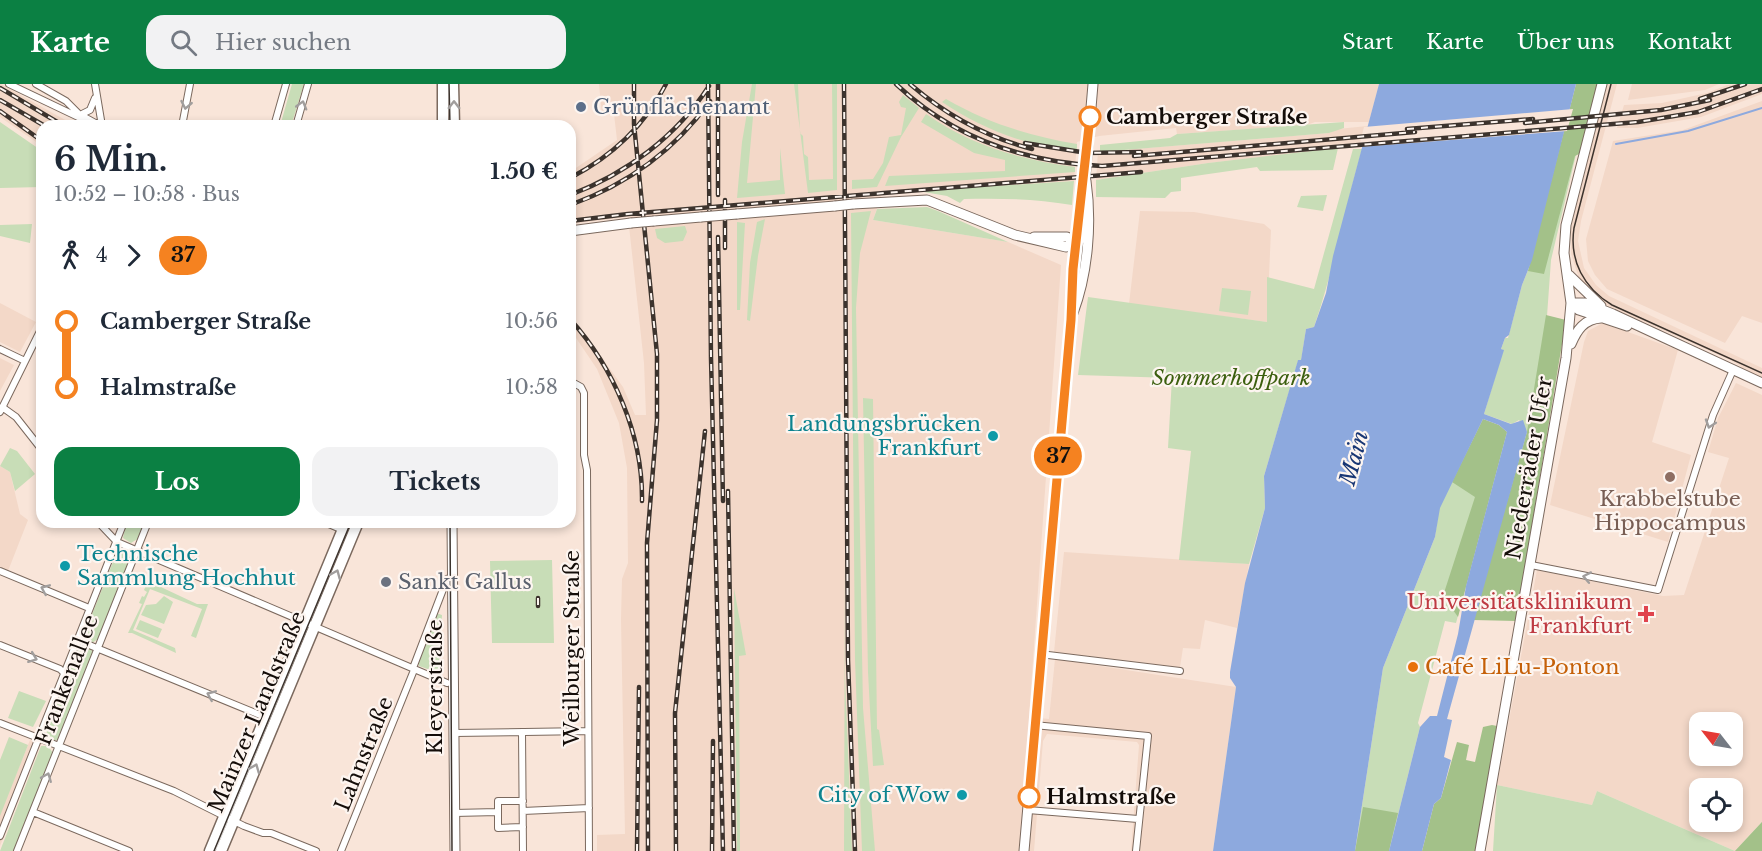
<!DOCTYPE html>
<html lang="de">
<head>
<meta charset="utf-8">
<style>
	body { margin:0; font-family:"Libre Baskerville",serif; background:#f2f2f3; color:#1f2937; height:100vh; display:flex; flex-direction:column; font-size:22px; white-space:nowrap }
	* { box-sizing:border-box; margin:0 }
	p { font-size:20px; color:#747a83 }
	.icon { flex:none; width:33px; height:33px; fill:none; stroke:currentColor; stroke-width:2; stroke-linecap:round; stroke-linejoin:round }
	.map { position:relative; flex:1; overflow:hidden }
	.drawer { position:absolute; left:36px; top:36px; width:540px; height:408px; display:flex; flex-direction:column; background:#fff; border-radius:18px; box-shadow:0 3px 9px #0003 }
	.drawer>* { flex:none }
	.badge { padding:0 12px; border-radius:20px; font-size:21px; line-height:39px }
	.needle { width:39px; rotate:301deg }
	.buttons { position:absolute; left:1689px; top:628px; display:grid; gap:12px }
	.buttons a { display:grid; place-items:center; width:54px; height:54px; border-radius:12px; background:#fff; box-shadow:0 3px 9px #0003; font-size:30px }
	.map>.badge { position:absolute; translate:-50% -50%; box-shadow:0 0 0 3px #fff }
	.legs { display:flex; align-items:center; gap:9px; height:66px; padding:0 18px; font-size:20px }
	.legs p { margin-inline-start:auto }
	.head { display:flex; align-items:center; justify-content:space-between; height:102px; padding:0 18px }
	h1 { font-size:33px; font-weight:800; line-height:45px }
	.cta { display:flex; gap:12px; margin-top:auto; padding:12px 18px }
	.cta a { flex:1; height:69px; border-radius:18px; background:#0b8043; color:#fff; font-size:24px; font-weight:800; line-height:69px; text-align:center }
	.cta a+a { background:#f2f2f3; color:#1f2937 }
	ul { padding:0 18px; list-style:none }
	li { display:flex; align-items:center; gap:21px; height:66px; font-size:22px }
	li i { display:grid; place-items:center; width:9px; height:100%; margin:0 8px; background:currentColor }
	li i::after { content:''; width:15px; height:15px; margin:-8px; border:4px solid; border-radius:50%; background:#fff }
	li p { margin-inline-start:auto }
	li:first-child i { background:linear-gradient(#0000 50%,currentColor 0) }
	li:last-child i { background:linear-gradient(currentColor 50%,#0000 0) }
	header { display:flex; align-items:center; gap:36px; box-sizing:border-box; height:84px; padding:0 30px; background:#0b8043; color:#fff }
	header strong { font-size:28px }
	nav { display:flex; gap:33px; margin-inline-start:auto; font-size:21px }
	.search { width:420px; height:54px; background:#f2f2f3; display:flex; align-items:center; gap:15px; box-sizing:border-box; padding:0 21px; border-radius:18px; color:#747a83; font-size:22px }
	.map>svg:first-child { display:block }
	.built { fill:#f3d8c8; fill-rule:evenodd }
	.green { fill:#c8ddb7 }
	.forest { fill:#a3c189 }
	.water { fill:#8da9de }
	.pier { fill:#f9e5d9 }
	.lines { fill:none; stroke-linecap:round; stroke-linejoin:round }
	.stream { stroke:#8da9de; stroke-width:2 }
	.street-casing { stroke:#7b695e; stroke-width:8 }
	.secondary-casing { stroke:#7b695e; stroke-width:11 }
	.primary-casing { stroke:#7b695e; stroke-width:13 }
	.street { stroke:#fff; stroke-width:6 }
	.secondary { stroke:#fff; stroke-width:9 }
	.primary { stroke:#fff; stroke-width:10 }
	.tram { stroke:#3c332d; stroke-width:1.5 }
	.rail-casing { stroke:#3c332d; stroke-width:4.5 }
	.rail { stroke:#fdf5f0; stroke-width:2; stroke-dasharray:7; stroke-linecap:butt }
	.secondary-bridge-casing { stroke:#7b695e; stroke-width:11; stroke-linecap:butt }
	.secondary-bridge { stroke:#fff; stroke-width:9 }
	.oneway { stroke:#a19e9d }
	.line-1-casing { stroke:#fff; stroke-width:14 }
	.line-1 { stroke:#f58220; stroke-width:9 }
	.service-dot { fill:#5c6f8a; stroke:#fdf5f0; stroke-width:2 }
	.stop-1-dot { fill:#fff; stroke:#f58220; stroke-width:3 }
	.culture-dot { fill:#0f9aa8; stroke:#fdf5f0; stroke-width:2 }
	.education-dot { fill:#8d6e63; stroke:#fdf5f0; stroke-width:2 }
	.worship-dot { fill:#6b7280; stroke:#fdf5f0; stroke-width:2 }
	.health-dot { fill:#e0444e; stroke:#fdf5f0; stroke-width:2 }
	.food-dot { fill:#e8710a; stroke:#fdf5f0; stroke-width:2 }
	.labels { text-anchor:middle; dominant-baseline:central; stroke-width:4.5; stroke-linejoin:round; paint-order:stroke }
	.service-label { font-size:21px; fill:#4e5e75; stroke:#fdf5f0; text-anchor:start }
	.stop-label { font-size:21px; font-weight:bold; fill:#140d09; stroke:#fdf5f0; text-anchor:start }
	.park-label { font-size:21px; font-style:italic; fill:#3c5f0f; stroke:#fdf5f0 }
	.culture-label { font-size:21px; fill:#0d838f; stroke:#fdf5f0; text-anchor:end }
	.street-label { font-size:21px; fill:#140d09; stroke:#fdf5f0 }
	.education-label { font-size:21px; fill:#785e54; stroke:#fdf5f0 }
	.worship-label { font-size:21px; fill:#5b616d; stroke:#fdf5f0; text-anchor:start }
	.health-label { font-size:21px; fill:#be3a42; stroke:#fdf5f0; text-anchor:end }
	.food-label { font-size:21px; fill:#c56008; stroke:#fdf5f0; text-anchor:start }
	.water-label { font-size:22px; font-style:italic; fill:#183674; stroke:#fdf5f0 }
</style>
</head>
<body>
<header>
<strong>Karte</strong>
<div class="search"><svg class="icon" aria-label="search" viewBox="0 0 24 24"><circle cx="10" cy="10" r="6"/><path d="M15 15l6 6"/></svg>Hier suchen</div>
<nav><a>Start</a><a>Karte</a><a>Über uns</a><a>Kontakt</a></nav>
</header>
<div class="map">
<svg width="1762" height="767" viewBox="0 0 1762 767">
	<rect width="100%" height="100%" fill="#f9e5d9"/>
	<path class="built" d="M0,0H1L76,42H42V62L0,33Z
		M599,0H1379L1369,38H1315L1307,41L1177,50L1176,44L1099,52L1077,58L1074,97L882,110L873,136L1008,158L1061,181L1029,633L1049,635L1055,575L1236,603L1213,767H1131L1139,661L1137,658L1047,650L1043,657L1034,767H597V751L625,750L621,535L622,495L628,479L627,384L619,339L597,285L570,245V230L623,303L635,331H646L644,279L628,133L570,140V88L617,56L614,30L602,31Z
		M1607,0H1617L1581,137L1578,157L1584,184L1596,201L1609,212L1762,284V297L1740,287L1742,283L1730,276L1604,220L1580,197L1571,170V143Z
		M1632,0H1719L1705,6L1628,16Z
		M1762,0V10L1701,33L1637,44H1617L1624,21L1662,19L1707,9L1727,1Z
		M1762,17V239L1742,232L1725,259L1607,205L1595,191L1588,177L1586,155L1613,57L1683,46Z
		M1368,42L1365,62L1208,79L1096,96L1098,68L1329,49L1337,45Z
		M1140,127L1194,128L1264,140L1271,146L1267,238L1129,220Z
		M0,219L36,238L20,268L0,258Z
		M1603,239L1678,266L1652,358L1691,371L1668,458L1550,421L1584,258L1588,247Z
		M0,274L14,281L0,307Z
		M1736,299L1762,311V738L1735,767L1597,707L1592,721L1497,701L1537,486L1663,512L1684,511L1729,374L1708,368L1718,334ZM1700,639H1732V672H1700ZM1700,705H1732V738H1700Z
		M0,382L10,388L20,430L28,436L8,487L0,484Z
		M1064,468L1249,480L1237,544L1205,536L1200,565L1183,564L1180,583L1054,568Z
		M30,656L41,660L0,762V730Z"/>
	<path class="green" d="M292,0H304L291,42H280Z
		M752,0H756L747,99L780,96V64L785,110L737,114L742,58Z
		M794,0H798L800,49L803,52L804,70L808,73L809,96L833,95L832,0H837V106L808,109Z
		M903,11L919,24L901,53L877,103L852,105V96L873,95L883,79L889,53L901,51L906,24L901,23L899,18Z
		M946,15C988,39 1029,52 1077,60V67C1028,63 982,45 942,18Z
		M926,30C972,62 1021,76 1075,83V88L885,102L889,92L1005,87V76L974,69L921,38Z
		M0,38L42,67V103L0,104Z
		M1344,38V44L1329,49L1100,68V61L1170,54L1177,50Z
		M1561,58H1579L1551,176L1542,302L1473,536L1527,348L1519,336L1512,340L1484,330L1503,266L1501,265L1505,254H1508L1522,201L1532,176Z
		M1338,64L1333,86L1260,87L1257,83L1181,94V107L1171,108L1165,114L1096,113V96L1208,79Z
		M1353,65H1362C1345,124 1334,185 1314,243L1306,245L1301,277H1298L1264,392L1265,424L1249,480L1179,476L1191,367L1168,364L1172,294L1078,291L1088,213L1267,238V193L1314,205Z
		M1074,97L1072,121C1036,115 1001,114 964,115L960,119L947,112L918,107Z
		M1327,111L1323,127L1297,123L1301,112Z
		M927,123L938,127L1008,158L873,136L877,125Z
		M871,127L860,169L856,224L863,624L875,767H862L855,576L851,129Z
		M765,135L758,172L750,237L747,236L750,179L757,138Z
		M737,138L745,139L740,226H737Z
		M32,140L30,159L0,152V141Z
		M685,142L687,148L683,157L665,159L657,154L655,145Z
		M1222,204L1251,207L1248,231L1219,227Z
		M863,314L873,315L877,645L879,646L884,681L873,682L868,588Z
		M1483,335L1507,348L1456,539L1445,537L1418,639L1420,643L1389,767H1355L1383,584L1435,453L1439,424Z
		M10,364L17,367L35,390L15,407L10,388L0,382Z
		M129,438H143L139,454L131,459L123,454L126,440Z
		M119,466L128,468L131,476L98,555L92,559L84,550L113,478L111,477Z
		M845,471V592L852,767H844Z
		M552,476L554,559H492L490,477Z
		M148,497L197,520H208L196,554L191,552L202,525L150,505L133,546L175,564L176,569L132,549H128L142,520L139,519L142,512L144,513L147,508L144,506Z
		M734,504L746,571L739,572L740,767H737Z
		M164,512L173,518L164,540L141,531L146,521L156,520Z
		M436,529L442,531L439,589L419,582L418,578Z
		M140,536L162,545L158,554L136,545Z
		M84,562L91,565L93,570L61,652L58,656H51L45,645L75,575L73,573L76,566Z
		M19,607L46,617L33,643L8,634Z
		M9,653L28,661L0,732V676Z
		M41,662H48L53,669L16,767H0Z
		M1497,701L1592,721L1597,707L1735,767L1762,738V767H1493Z"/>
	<path class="forest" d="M1576,0H1598L1579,70L1575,72L1544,190L1528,187Z
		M1546,231L1566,236L1516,537L1473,536L1527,348Z
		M1483,335L1499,341L1507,348L1458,533L1443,512L1475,413L1452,398Z
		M1492,641L1497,642L1476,767H1422L1434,720L1441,714L1457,658L1469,661L1466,676L1475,678L1483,643Z
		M1363,723L1398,729L1389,767H1355Z
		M1762,738V767H1735Z"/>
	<path class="water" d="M1379,0H1576L1532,176L1522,201L1509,251L1505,254L1501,265L1504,266L1484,330L1511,340L1523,336L1527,348L1447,635L1452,636L1444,673L1451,676L1441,714L1434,720L1422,767H1389L1420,643L1430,632H1437L1458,550L1466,502L1507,348L1499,341L1483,335L1440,424L1435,453L1383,584L1355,767H1213L1236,603L1230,594V588L1245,499L1265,424L1264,392L1298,276H1301L1306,245L1314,243L1326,209L1333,172Z"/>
	<path class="pier" d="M1573,25L1567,47L1359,63L1364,43Z"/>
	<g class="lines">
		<path class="stream" d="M1616,60L1688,47L1762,24"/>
		<g class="street-casing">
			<path id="street" d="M9,0L97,42
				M36,0L66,17L78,29
				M95,0L102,42
				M75,28L97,40
				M82,30L90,26L95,14
				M182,42L190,0
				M274,42L286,0
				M296,42L308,0
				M0,265L25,277
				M570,297L581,303L584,309V371L587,386L589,767
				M2,323L16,333L42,366
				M0,328L42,243
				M98,438L117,458L447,599
				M324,438L343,446
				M1531,481L1658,506L1713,331L1733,286
				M0,487L89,524
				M77,556L265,633
				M0,561L60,585L64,589
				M1040,570L1180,587
				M413,584L447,495
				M0,639L174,707L244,742L263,749H271L316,767
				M1034,641L1148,652L1136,767
				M522,648L523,767
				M454,649L588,647
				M1028,726L1138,735
				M523,727L589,724
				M33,728L129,767
				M498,728V717H523
				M454,729L498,728V744L523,743
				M0,752L124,438
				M17,767L148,438
				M341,767L414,586"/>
		</g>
		<g class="secondary-casing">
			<path id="secondary" d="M853,120L927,116L1015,151L1066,163L1082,154L1088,144
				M737,130L835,122
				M654,137L701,133
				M570,147L631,139
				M1034,153H1067L1078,160
				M1569,191L1601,222
				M1571,219H1585L1613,230L1762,299
				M1571,219L1579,226L1627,242
				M1073,229C1088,189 1092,139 1086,97
				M1571,260C1577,246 1584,235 1601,234
				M452,438L455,767
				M1024,767L1071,236L1073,185L1085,95L1093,0
				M1480,767L1566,274L1571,219L1564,169L1566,141L1602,0"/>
		</g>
		<g class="primary-casing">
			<path id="primary" d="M443,0V42
				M453,0L454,42
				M210,767L346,438
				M221,767L358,438"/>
		</g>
		<use href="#street" class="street"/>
		<use href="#secondary" class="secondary"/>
		<use href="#primary" class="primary"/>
		<path class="tram" d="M449,0L450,42
			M1611,0L1574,144C1569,177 1584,204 1612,221L1762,289
			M450,438L452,767
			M214,767L351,438"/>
		<g class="rail-casing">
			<path id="rail" d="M634,0V40L657,270V336L647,459L648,767
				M708,0L711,274L723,767
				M844,0L848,576L855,767
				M896,0C954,55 1024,78 1102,82L1638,38L1698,28L1762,5
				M910,0C946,31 986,53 1032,65
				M0,4L64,42
				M1700,15L1745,0
				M0,16L45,42
				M0,27L42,57
				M1525,39L1661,26L1710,16
				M1407,45L1533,35
				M1025,59L1087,69L1141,68
				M1134,72L1415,48
				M570,94C611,73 645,41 666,0
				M570,111C626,90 677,52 709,2
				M718,111V0
				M725,116V164
				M570,121C626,101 675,66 710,17
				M570,137L628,130L1141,88
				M718,153L723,417
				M570,235C614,284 643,351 642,417
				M728,407L734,767
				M538,514V522
				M637,767L639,603
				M676,767L675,629L705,347
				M712,767L713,657"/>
		</g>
		<use href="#rail" class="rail"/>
		<g class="secondary-bridge-casing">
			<path id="secondary-bridge" d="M835,122L853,120
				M701,133L737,130
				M631,139L654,137"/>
		</g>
		<use href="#secondary-bridge" class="secondary-bridge"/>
	</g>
	<defs><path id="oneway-chevron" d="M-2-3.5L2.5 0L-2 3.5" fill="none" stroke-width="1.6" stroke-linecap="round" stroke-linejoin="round" transform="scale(1.5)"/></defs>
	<g class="oneway">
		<use href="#oneway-chevron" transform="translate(186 21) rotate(101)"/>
		<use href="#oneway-chevron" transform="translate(302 21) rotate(-74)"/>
		<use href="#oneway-chevron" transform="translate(454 21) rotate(-90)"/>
		<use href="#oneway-chevron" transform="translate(1710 340) rotate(108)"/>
		<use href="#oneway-chevron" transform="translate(336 490) rotate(-67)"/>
		<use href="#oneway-chevron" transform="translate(1587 493) rotate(-169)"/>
		<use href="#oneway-chevron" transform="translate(45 505) rotate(-157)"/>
		<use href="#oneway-chevron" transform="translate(33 574) rotate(21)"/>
		<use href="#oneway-chevron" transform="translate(211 611) rotate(-157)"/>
		<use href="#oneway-chevron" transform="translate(255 684) rotate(-68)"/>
		<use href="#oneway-chevron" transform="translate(47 693) rotate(-68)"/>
	</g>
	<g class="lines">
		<g class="line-1-casing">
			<path id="line-1" d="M1029,713L1071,236L1073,185L1090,33"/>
		</g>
		<use href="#line-1" class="line-1"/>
	</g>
	<circle class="service-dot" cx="581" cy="23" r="6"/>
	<g class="stop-1-dot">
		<circle cx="1090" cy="33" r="10"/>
		<circle cx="1029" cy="713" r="10"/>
	</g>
	<g class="culture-dot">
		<circle cx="993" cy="352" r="6"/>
		<circle cx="65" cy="482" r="6"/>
		<circle cx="962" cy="711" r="6"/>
	</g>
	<circle class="education-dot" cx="1670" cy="393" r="6"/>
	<circle class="worship-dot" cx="386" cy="498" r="6"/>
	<path class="health-dot" d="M1643 521h6v6h6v6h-6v6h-6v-6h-6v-6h6z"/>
	<circle class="food-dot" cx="1413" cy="583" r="6"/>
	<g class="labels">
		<g class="service-label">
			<text x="593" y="23">Grünflächenamt</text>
		</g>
		<g class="stop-label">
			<text x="1106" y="33">Camberger Straße</text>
			<text x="1046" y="713">Halmstraße</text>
		</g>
		<g class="park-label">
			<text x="1231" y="294">Sommerhoffpark</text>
		</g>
		<g class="culture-label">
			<text x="981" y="340">Landungsbrücken<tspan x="981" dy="24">Frankfurt</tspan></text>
			<text x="77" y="470" text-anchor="start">Technische<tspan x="77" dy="24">Sammlung Hochhut</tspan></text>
			<text x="950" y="711">City of Wow</text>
		</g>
		<g class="street-label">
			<text transform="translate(1529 384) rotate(-80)">Niederräder Ufer</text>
			<text transform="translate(572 564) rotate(-90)">Weilburger Straße</text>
			<text transform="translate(67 596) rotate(-69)">Frankenallee</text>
			<text transform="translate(435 603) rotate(-90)">Kleyerstraße</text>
			<text transform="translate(257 628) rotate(-67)">Mainzer Landstraße</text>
			<text transform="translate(364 670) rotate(-68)">Lahnstraße</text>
		</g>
		<g class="education-label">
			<text x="1670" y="415">Krabbelstube<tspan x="1670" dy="24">Hippocampus</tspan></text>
		</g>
		<g class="worship-label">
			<text x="398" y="498">Sankt Gallus</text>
		</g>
		<g class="health-label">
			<text x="1632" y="518">Universitätsklinikum<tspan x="1632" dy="24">Frankfurt</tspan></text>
		</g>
		<g class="food-label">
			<text x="1425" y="583">Café LiLu-Ponton</text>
		</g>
		<g class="water-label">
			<text transform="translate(1354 374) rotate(-75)">Main</text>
		</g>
	</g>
</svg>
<div class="buttons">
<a><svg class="needle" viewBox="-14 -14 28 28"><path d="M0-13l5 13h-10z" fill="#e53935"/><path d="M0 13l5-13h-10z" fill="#747a83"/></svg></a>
<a><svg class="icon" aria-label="locate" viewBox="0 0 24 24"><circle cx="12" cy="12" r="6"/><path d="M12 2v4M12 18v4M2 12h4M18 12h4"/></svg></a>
</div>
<b class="badge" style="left:1058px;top:372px;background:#f58220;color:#111">37</b>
<section class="drawer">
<div class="head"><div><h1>6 Min.</h1><p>10:52 – 10:58 · Bus</p></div><b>1.50 €</b></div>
<div class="legs"><svg class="icon" aria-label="walk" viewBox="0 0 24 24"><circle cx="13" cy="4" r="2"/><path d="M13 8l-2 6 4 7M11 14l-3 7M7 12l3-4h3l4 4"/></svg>4<svg class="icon" aria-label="forward" viewBox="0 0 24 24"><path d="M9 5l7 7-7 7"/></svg><b class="badge" style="background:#f58220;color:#111">37</b></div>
<ul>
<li><i style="color:#f58220"></i><b>Camberger Straße</b><p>10:56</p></li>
<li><i style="color:#f58220"></i><b>Halmstraße</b><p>10:58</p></li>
</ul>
<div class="cta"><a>Los</a><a>Tickets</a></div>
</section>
</div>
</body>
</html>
